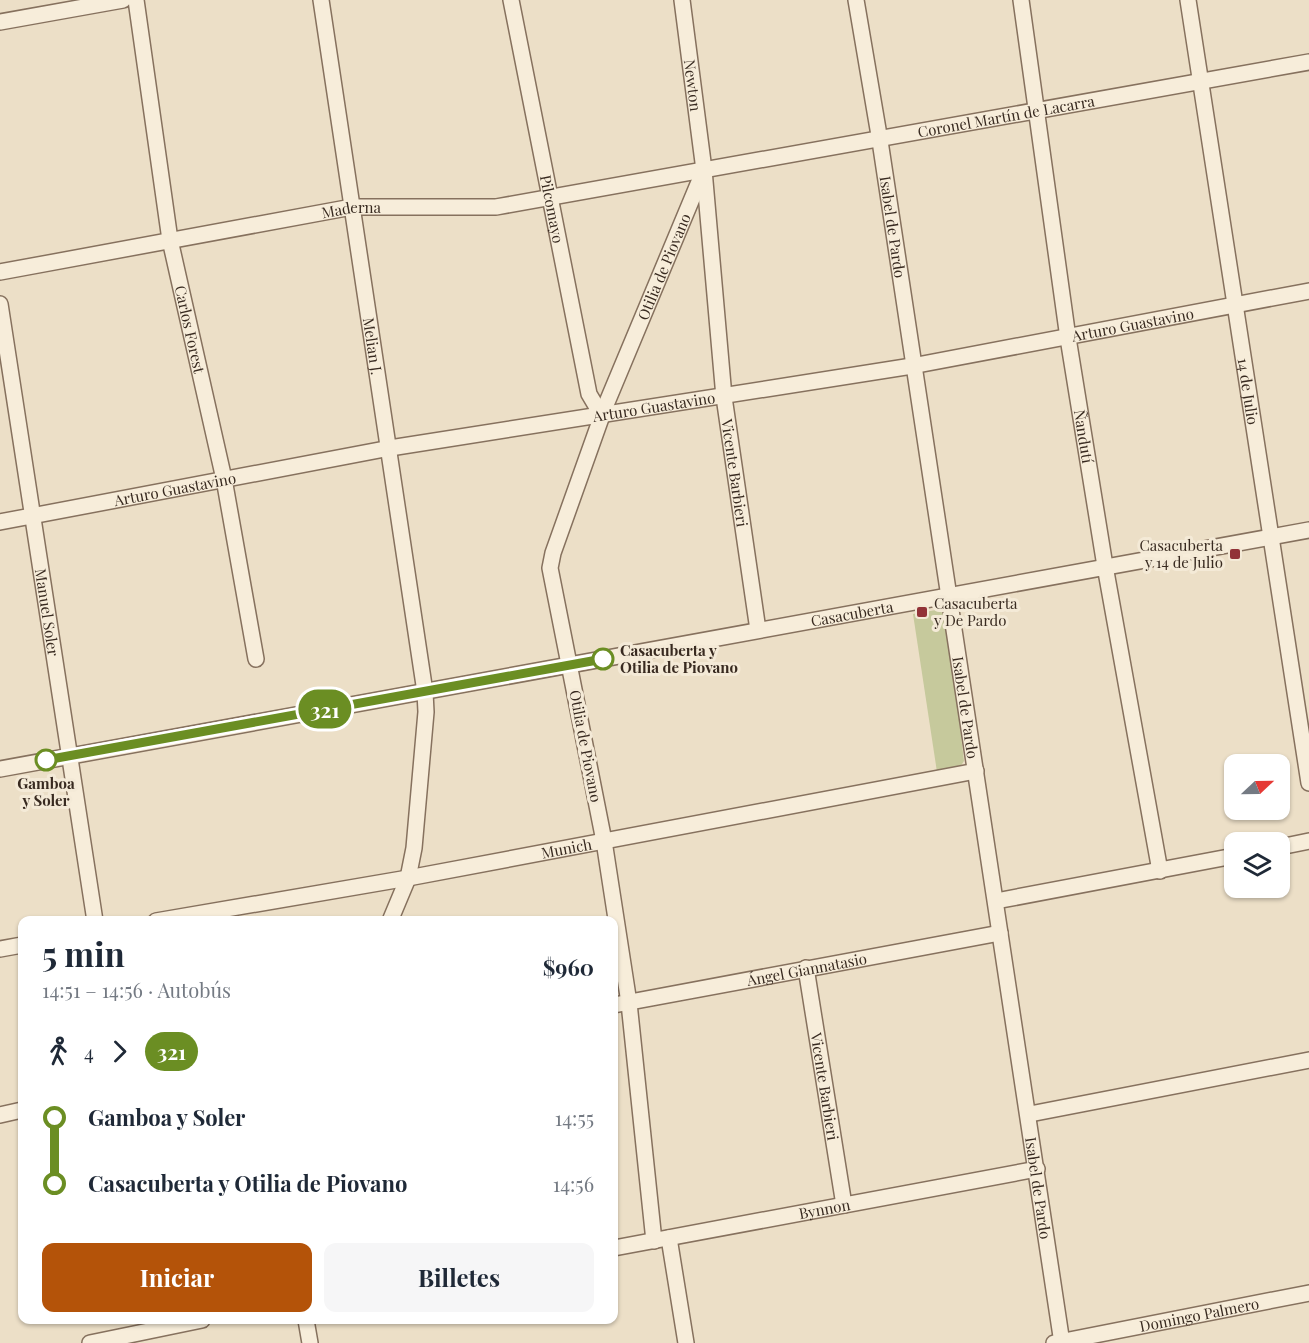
<!DOCTYPE html>
<html lang="es">
<head>
<meta charset="utf-8">
<style>
	body { margin:0; font-family:"Playfair Display",serif; background:#f6f6f7; color:#1f2937; height:100vh; display:flex; flex-direction:column; font-size:22px; white-space:nowrap }
	* { box-sizing:border-box; margin:0 }
	p { font-size:20px; color:#747a83 }
	.icon { flex:none; width:33px; height:33px; fill:none; stroke:currentColor; stroke-width:2; stroke-linecap:round; stroke-linejoin:round }
	.map { position:relative; flex:1; overflow:hidden }
	.details { position:absolute; left:18px; top:916px; width:600px; height:408px; display:flex; flex-direction:column; background:#fff; border-radius:12px; box-shadow:0 2px 4px #0004 }
	.details>* { flex:none }
	.badge { padding:0 12px; border-radius:20px; font-size:21px; line-height:39px }
	.needle { width:39px; rotate:68deg }
	.fabs { position:absolute; left:1224px; top:754px; display:grid; gap:12px }
	.fabs a { display:grid; place-items:center; width:66px; height:66px; border-radius:12px; background:#fff; box-shadow:0 2px 4px #0004; font-size:30px }
	.map>.badge { position:absolute; translate:-50% -50%; box-shadow:0 0 0 3px #fff }
	.legs { display:flex; align-items:center; gap:9px; height:66px; padding:0 24px; font-size:20px }
	.legs p { margin-inline-start:auto }
	.headline { display:flex; align-items:center; justify-content:space-between; height:102px; padding:0 24px }
	h1 { font-size:33px; font-weight:700; line-height:45px }
	.action { display:flex; gap:12px; margin-top:auto; padding:12px 24px }
	.action a { flex:1; height:69px; border-radius:12px; background:#b45309; color:#fff; font-size:24px; font-weight:700; line-height:69px; text-align:center }
	.action a+a { background:#f6f6f7; color:#1f2937 }
	ul { padding:0 24px; list-style:none }
	li { display:flex; align-items:center; gap:21px; height:66px; font-size:22px }
	li i { display:grid; place-items:center; width:9px; height:100%; margin:0 8px; background:currentColor }
	li i::after { content:''; width:15px; height:15px; margin:-8px; border:4px solid; border-radius:50%; background:#fff }
	li p { margin-inline-start:auto }
	li:first-child i { background:linear-gradient(#0000 50%,currentColor 0) }
	li:last-child i { background:linear-gradient(currentColor 50%,#0000 0) }
	.map>svg:first-child { display:block }
	.green { fill:#c6c99c }
	.lines { fill:none; stroke-linecap:round; stroke-linejoin:round }
	.minor-casing { stroke:#86715e; stroke-width:18 }
	.minor { stroke:#f7edda; stroke-width:15 }
	.line-1-casing { stroke:#fff; stroke-width:14 }
	.line-1 { stroke:#6b8e23; stroke-width:9 }
	.poi-dot { fill:#923237; stroke:#f4ead7; stroke-width:2 }
	.stop-1-dot { fill:#fff; stroke:#6b8e23; stroke-width:3 }
	.labels { text-anchor:middle; dominant-baseline:central; stroke-width:6; stroke-linejoin:round; paint-order:stroke }
	.street-label { font-size:15px; fill:#382a20; stroke:#f4ead7 }
	.poi-label { font-size:15px; fill:#382a20; stroke:#f4ead7; text-anchor:end }
	.stop-label { font-size:15px; font-weight:bold; fill:#382a20; stroke:#f4ead7; text-anchor:start }
</style>
</head>
<body>
<div class="map">
<svg width="1309" height="1343" viewBox="0 0 1309 1343">
	<rect width="100%" height="100%" fill="#ecdfc7"/>
	<path class="green" d="M936,610L946,614L947,620L964,761L960,767L937,772L913,614Z"/>
	<g class="lines">
		<g class="minor-casing">
			<g id="minor">
				<path id="s1" d="M136,0L170,240L224,479L256,659"/>
				<path id="s2" d="M321,0L425,692L426,712L414,848L408,878L390,921"/>
				<path id="s3" d="M511,0L589,394L602,416"/>
				<path id="s4" d="M682,0L704,170L724,397L758,630"/>
				<path id="s5" d="M856,0L880,141L1062,1343"/>
				<path id="s6" d="M1021,0L1068,338L1105,566L1160,871"/>
				<path id="s7" d="M1188,0L1309,783"/>
				<path d="M0,22L123,0"/>
				<path id="s8" d="M0,272L352,207H496L1309,62"/>
				<path id="s9" d="M0,304L95,921"/>
				<path id="s10" d="M0,522L390,448L912,366L1309,291"/>
				<path id="s11" d="M0,769L1309,530"/>
				<path d="M1280,847L1309,841"/>
				<path d="M996,901L1234,856"/>
				<path id="s12" d="M156,921L408,878L976,771"/>
				<path d="M0,949L22,945"/>
				<path id="s13" d="M806,968L844,1205"/>
				<path id="s14" d="M614,1005L1000,933"/>
				<path d="M1030,1114L1309,1060"/>
				<path d="M0,1115L22,1110"/>
				<path d="M669,1238L686,1343"/>
				<path id="s15" d="M654,1241L629,1003L604,841L550,568L553,553L605,407L704,170"/>
				<path id="s16" d="M614,1248L1037,1169"/>
				<path d="M306,1320L310,1343"/>
				<path d="M90,1343L202,1320"/>
				<path id="s17" d="M1054,1343L1309,1293"/>
			</g>
		</g>
		<use href="#minor" class="minor"/>
	</g>
	<g class="lines">
		<g class="line-1-casing">
			<path id="line-1" d="M46,760L603,659"/>
		</g>
		<use href="#line-1" class="line-1"/>
	</g>
	<g class="poi-dot">
		<rect x="1229" y="548" width="12" height="12" rx="3"/>
		<rect x="916" y="606" width="12" height="12" rx="3"/>
	</g>
	<g class="stop-1-dot">
		<circle cx="603" cy="659" r="10"/>
		<circle cx="46" cy="760" r="10"/>
	</g>
	<g class="labels">
		<g class="street-label">
			<text stroke="none"><textPath href="#s4" startOffset="86">Newton</textPath></text>
			<text stroke="none"><textPath href="#s8" startOffset="1020">Coronel Martín de Lacarra</textPath></text>
			<text stroke="none"><textPath href="#s8" startOffset="357">Maderna</textPath></text>
			<text stroke="none"><textPath href="#s3" startOffset="213">Pilcomayo</textPath></text>
			<text stroke="none"><textPath href="#s5" startOffset="230">Isabel de Pardo</textPath></text>
			<text stroke="none"><textPath href="#s15" startOffset="1004">Otilia de Piovano</textPath></text>
			<text stroke="none"><textPath href="#s10" startOffset="1150">Arturo Guastavino</textPath></text>
			<text stroke="none"><textPath href="#s1" startOffset="334">Carlos Forest</textPath></text>
			<text stroke="none"><textPath href="#s2" startOffset="350">Melian J.</textPath></text>
			<text stroke="none"><textPath href="#s7" startOffset="396">14 de Julio</textPath></text>
			<text stroke="none"><textPath href="#s10" startOffset="664">Arturo Guastavino</textPath></text>
			<text stroke="none"><textPath href="#s6" startOffset="441">Ñandutí</textPath></text>
			<text stroke="none"><textPath href="#s4" startOffset="476">Vicente Barbieri</textPath></text>
			<text stroke="none"><textPath href="#s10" startOffset="178">Arturo Guastavino</textPath></text>
			<text stroke="none"><textPath href="#s9" startOffset="312">Manuel Soler</textPath></text>
			<text stroke="none"><textPath href="#s11" startOffset="866">Casacuberta</textPath></text>
			<text stroke="none"><textPath href="#s5" startOffset="716">Isabel de Pardo</textPath></text>
			<text transform="translate(586 746) rotate(79)">Otilia de Piovano</text>
			<text stroke="none"><textPath href="#s12" startOffset="417">Munich</textPath></text>
			<text stroke="none"><textPath href="#s14" startOffset="196">Ángel Giannatasio</textPath></text>
			<text stroke="none"><textPath href="#s13" startOffset="120">Vicente Barbieri</textPath></text>
			<text stroke="none"><textPath href="#s5" startOffset="1202">Isabel de Pardo</textPath></text>
			<text stroke="none"><textPath href="#s16" startOffset="214">Bynnon</textPath></text>
			<text stroke="none"><textPath href="#s17" startOffset="148">Domingo Palmero</textPath></text>
		</g>
		<g class="poi-label">
			<text x="1223" y="545">Casacuberta<tspan x="1223" dy="17">y 14 de Julio</tspan></text>
			<text x="934" y="603" text-anchor="start">Casacuberta<tspan x="934" dy="17">y De Pardo</tspan></text>
		</g>
		<g class="stop-label">
			<text x="620" y="650">Casacuberta y<tspan x="620" dy="17">Otilia de Piovano</tspan></text>
			<text x="46" y="783" text-anchor="middle">Gamboa<tspan x="46" dy="17">y Soler</tspan></text>
		</g>
	</g>
</svg>
<div class="fabs">
<a><svg class="needle" viewBox="-14 -14 28 28"><path d="M0-13l5 13h-10z" fill="#e53935"/><path d="M0 13l5-13h-10z" fill="#747a83"/></svg></a>
<a><svg class="icon" aria-label="layers" viewBox="0 0 24 24"><path d="M12 4l9 5-9 5-9-5zM3 14l9 5 9-5"/></svg></a>
</div>
<b class="badge" style="left:325px;top:709px;background:#6b8e23;color:#fff">321</b>
<section class="details">
<div class="headline"><div><h1>5 min</h1><p>14:51 – 14:56 · Autobús</p></div><b>$960</b></div>
<div class="legs"><svg class="icon" aria-label="walk" viewBox="0 0 24 24"><circle cx="13" cy="4" r="2"/><path d="M13 8l-2 6 4 7M11 14l-3 7M7 12l3-4h3l4 4"/></svg>4<svg class="icon" aria-label="forward" viewBox="0 0 24 24"><path d="M9 5l7 7-7 7"/></svg><b class="badge" style="background:#6b8e23;color:#fff">321</b></div>
<ul>
<li><i style="color:#6b8e23"></i><b>Gamboa y Soler</b><p>14:55</p></li>
<li><i style="color:#6b8e23"></i><b>Casacuberta y Otilia de Piovano</b><p>14:56</p></li>
</ul>
<div class="action"><a>Iniciar</a><a>Billetes</a></div>
</section>
</div>
</body>
</html>
